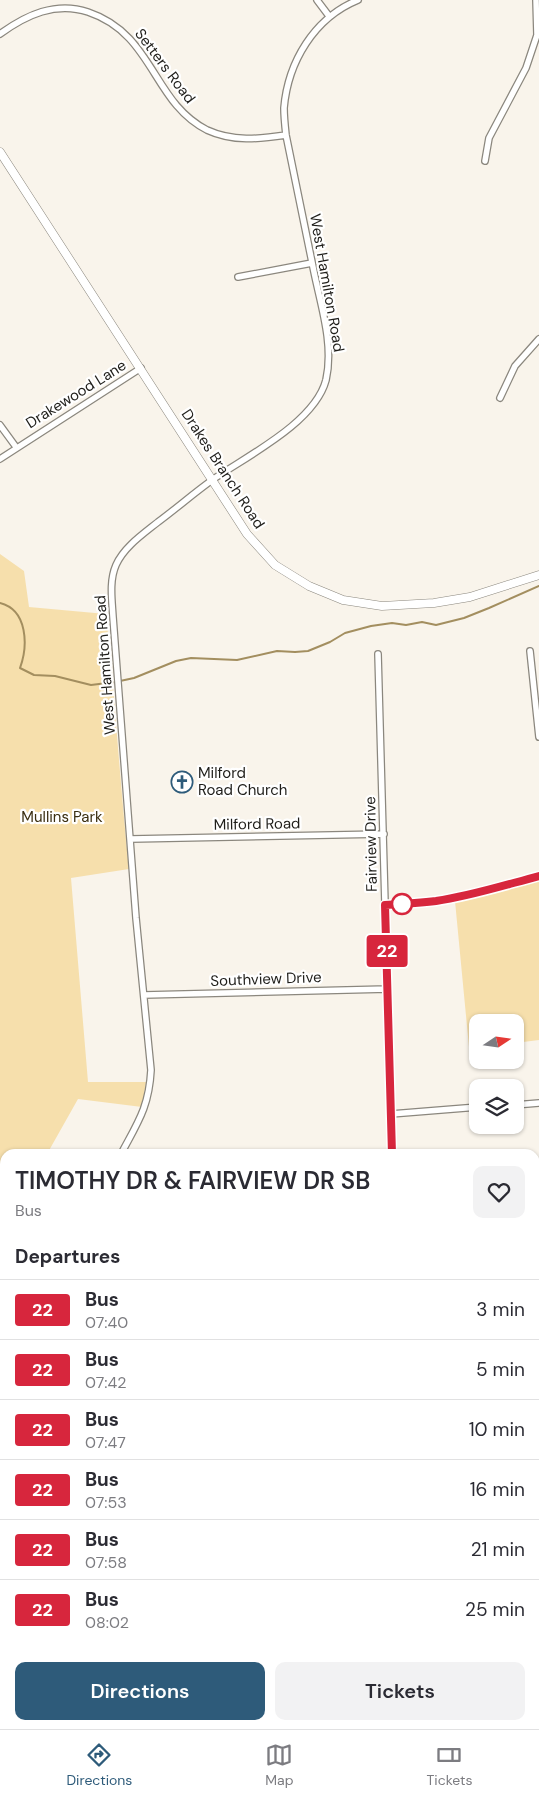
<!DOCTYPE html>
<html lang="en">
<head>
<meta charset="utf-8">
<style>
	body { margin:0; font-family:"DM Sans",sans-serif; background:#f2f2f3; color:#2b2b33; height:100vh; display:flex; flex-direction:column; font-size:19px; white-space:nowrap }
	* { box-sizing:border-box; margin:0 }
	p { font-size:16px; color:#7c7c81 }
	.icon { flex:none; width:28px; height:28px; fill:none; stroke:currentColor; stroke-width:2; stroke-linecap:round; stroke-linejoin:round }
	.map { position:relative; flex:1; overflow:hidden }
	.side { position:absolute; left:0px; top:1149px; width:540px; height:581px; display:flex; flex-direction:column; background:#fff; border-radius:15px 15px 0 0; box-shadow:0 1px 4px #0004 }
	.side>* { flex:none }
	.badge { padding:0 10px; border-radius:4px; font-size:18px; line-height:32px }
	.needle { width:32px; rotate:77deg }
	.buttons { position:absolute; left:469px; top:1014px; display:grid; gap:10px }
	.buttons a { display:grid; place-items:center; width:55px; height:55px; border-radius:10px; background:#fff; box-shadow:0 1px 4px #0004; font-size:25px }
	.map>.badge { position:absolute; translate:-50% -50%; box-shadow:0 0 0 2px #fff }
	h2 { padding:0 15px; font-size:19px; line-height:45px }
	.round { display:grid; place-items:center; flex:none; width:52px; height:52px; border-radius:10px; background:#f2f2f3 }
	.headline { display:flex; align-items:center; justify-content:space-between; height:85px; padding:0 15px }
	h1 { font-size:24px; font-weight:600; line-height:38px }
	.button { display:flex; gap:10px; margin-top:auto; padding:10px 15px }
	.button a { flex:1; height:58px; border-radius:10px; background:#2e5b7a; color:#fff; font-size:20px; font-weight:600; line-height:58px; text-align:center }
	.button a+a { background:#f2f2f3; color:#2b2b33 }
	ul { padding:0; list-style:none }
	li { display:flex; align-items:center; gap:15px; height:60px; padding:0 15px; border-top:1px solid #e1e1e2 }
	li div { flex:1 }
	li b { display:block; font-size:19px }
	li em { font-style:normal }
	li .badge { min-width:55px; font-weight:700; text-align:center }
	.tab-bar { display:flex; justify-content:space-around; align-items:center; height:70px; border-top:1px solid #e1e1e2; background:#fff; font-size:14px; color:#7c7c81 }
	.tab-bar a { display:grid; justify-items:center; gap:2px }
	.tab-bar .active { color:#2e5b7a }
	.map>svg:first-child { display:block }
	.green { fill:#f6dfac }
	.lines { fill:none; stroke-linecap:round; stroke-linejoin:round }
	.stream { stroke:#a38e5f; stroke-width:2 }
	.minor-casing { stroke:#8b877e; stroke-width:8 }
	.tertiary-casing { stroke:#8b877e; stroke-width:9 }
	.primary-casing { stroke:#8b877e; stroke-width:11 }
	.minor { stroke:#fff; stroke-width:5.5 }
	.tertiary { stroke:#fff; stroke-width:8 }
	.primary { stroke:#fff; stroke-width:9 }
	.line-casing { stroke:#fff; stroke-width:11 }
	.line { stroke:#d7263d; stroke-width:8 }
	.stop-dot { fill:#fff; stroke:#d7263d; stroke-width:2.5 }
	.labels { text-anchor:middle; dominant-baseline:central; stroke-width:4.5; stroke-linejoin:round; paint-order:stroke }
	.street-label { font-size:15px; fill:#1f1e1a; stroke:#fff }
	.poi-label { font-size:15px; fill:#1f1e1a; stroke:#fff; text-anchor:start }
	.park-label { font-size:15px; fill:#3a2e10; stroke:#fff }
</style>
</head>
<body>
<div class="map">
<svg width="539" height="1729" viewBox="0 0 539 1729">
	<rect width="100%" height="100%" fill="#f9f4eb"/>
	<path class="green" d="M0,554L24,571L29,607L106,614C115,699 120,784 129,869L71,878L88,1082H146L142,1107L78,1099L47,1154H5V1400H0Z
		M539,880V1040L515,1043V1022H478L477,1046L469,1047L455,901Z
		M5,1680V1725H54L56,1729H0V1683Z"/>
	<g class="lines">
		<path class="stream" d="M0,603C28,610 28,646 20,668L34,675L55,676L91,685L115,682
			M120,681L134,678L176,661L191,658L237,660L277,651L295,652L308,651L330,642L345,633L371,626L392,623L406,625L422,622L436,625L464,618L489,608L539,586"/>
		<g class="minor-casing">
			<path id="minor" d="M317,0L329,16
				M0,34C26,15 56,1 88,12C154,34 152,102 207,130C233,142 259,139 286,135
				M485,161L489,138L526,68L537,35L536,0
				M238,277L312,263
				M500,398L515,366L539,339
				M0,425L16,447
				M0,459L141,368
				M530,651L539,737
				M378,654L392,1154
				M131,839L384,834
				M385,905C402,904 419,903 436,901C471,896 505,885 539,876
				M144,995L388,989
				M515,1105L539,1103
				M391,1114L478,1107
				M121,1154C138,1122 149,1107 151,1070L136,918L113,617C112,600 109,581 116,565C124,547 143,534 158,522C177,508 195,492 215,478C249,455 315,422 326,380C334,345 321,306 314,272C305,226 295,181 286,135C285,126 284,117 284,108C288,62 314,18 358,0
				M535,1262H539
				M535,1557H539
				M535,1660H539
				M221,1725L225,1729
				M532,1725L533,1729"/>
		</g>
		<g class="tertiary-casing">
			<path id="tertiary" d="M0,152L247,534L275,565L309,586L343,600L382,606L434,603L470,597L539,575
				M104,1725L105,1729"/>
		</g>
		<g class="primary-casing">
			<path id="primary" d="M535,1393L539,1392
				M0,1406L5,1405"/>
		</g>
		<use href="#minor" class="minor"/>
		<use href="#tertiary" class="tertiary"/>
		<use href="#primary" class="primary"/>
	</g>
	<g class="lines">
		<g class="line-casing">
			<path id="line" d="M392,1154L385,905C402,904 419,903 436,901C471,896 505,885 539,876"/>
		</g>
		<use href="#line" class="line"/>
	</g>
	<defs>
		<g id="church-ring" transform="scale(1.125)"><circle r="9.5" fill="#fff" stroke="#2e5b7a" stroke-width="1.5"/><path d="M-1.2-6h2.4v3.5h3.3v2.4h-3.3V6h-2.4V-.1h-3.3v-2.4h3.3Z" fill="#2e5b7a"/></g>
	</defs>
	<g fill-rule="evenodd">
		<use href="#church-ring" x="182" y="782"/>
	</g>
	<circle class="stop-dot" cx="402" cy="904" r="10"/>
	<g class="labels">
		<g class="street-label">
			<text transform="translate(165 66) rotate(53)">Setters Road</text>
			<text transform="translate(327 283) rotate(80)">West Hamilton Road</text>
			<text transform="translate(76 394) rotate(-32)">Drakewood Lane</text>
			<text transform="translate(223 469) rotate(57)">Drakes Branch Road</text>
			<text transform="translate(105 665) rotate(-94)">West Hamilton Road</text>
			<text transform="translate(257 824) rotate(-1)">Milford Road</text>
			<text transform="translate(371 844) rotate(-91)">Fairview Drive</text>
			<text transform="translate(266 979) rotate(-2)">Southview Drive</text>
		</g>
		<g class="poi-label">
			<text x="198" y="773">Milford<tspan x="198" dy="17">Road Church</tspan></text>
		</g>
		<g class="park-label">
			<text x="62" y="817">Mullins Park</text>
		</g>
	</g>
</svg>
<div class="buttons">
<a><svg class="needle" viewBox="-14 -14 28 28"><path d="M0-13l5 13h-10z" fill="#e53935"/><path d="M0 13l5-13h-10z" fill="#7c7c81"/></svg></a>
<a><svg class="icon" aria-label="layers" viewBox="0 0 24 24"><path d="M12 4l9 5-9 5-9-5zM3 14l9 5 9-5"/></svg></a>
</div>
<b class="badge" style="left:387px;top:951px;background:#d7263d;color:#fff">22</b>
<section class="side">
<div class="headline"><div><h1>TIMOTHY DR &amp; FAIRVIEW DR SB</h1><p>Bus</p></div><a class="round"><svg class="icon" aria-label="heart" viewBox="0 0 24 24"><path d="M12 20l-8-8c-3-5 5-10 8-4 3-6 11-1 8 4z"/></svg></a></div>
<h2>Departures</h2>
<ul>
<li><span class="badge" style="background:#d7263d;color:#fff">22</span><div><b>Bus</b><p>07:40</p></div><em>3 min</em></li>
<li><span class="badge" style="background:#d7263d;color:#fff">22</span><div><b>Bus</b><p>07:42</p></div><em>5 min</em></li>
<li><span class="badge" style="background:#d7263d;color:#fff">22</span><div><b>Bus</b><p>07:47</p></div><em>10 min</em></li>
<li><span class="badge" style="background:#d7263d;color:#fff">22</span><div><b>Bus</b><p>07:53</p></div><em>16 min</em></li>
<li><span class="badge" style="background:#d7263d;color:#fff">22</span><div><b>Bus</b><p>07:58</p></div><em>21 min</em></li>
<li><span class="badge" style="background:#d7263d;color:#fff">22</span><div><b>Bus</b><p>08:02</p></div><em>25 min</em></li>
</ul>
<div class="button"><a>Directions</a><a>Tickets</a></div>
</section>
</div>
<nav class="tab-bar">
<a class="active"><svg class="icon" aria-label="directions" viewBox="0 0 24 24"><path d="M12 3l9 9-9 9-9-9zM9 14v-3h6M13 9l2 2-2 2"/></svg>Directions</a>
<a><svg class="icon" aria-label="map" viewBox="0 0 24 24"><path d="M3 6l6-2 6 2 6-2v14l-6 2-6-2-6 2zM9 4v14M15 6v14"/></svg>Map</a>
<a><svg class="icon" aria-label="tickets" viewBox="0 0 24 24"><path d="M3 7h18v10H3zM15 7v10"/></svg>Tickets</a>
</nav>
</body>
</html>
